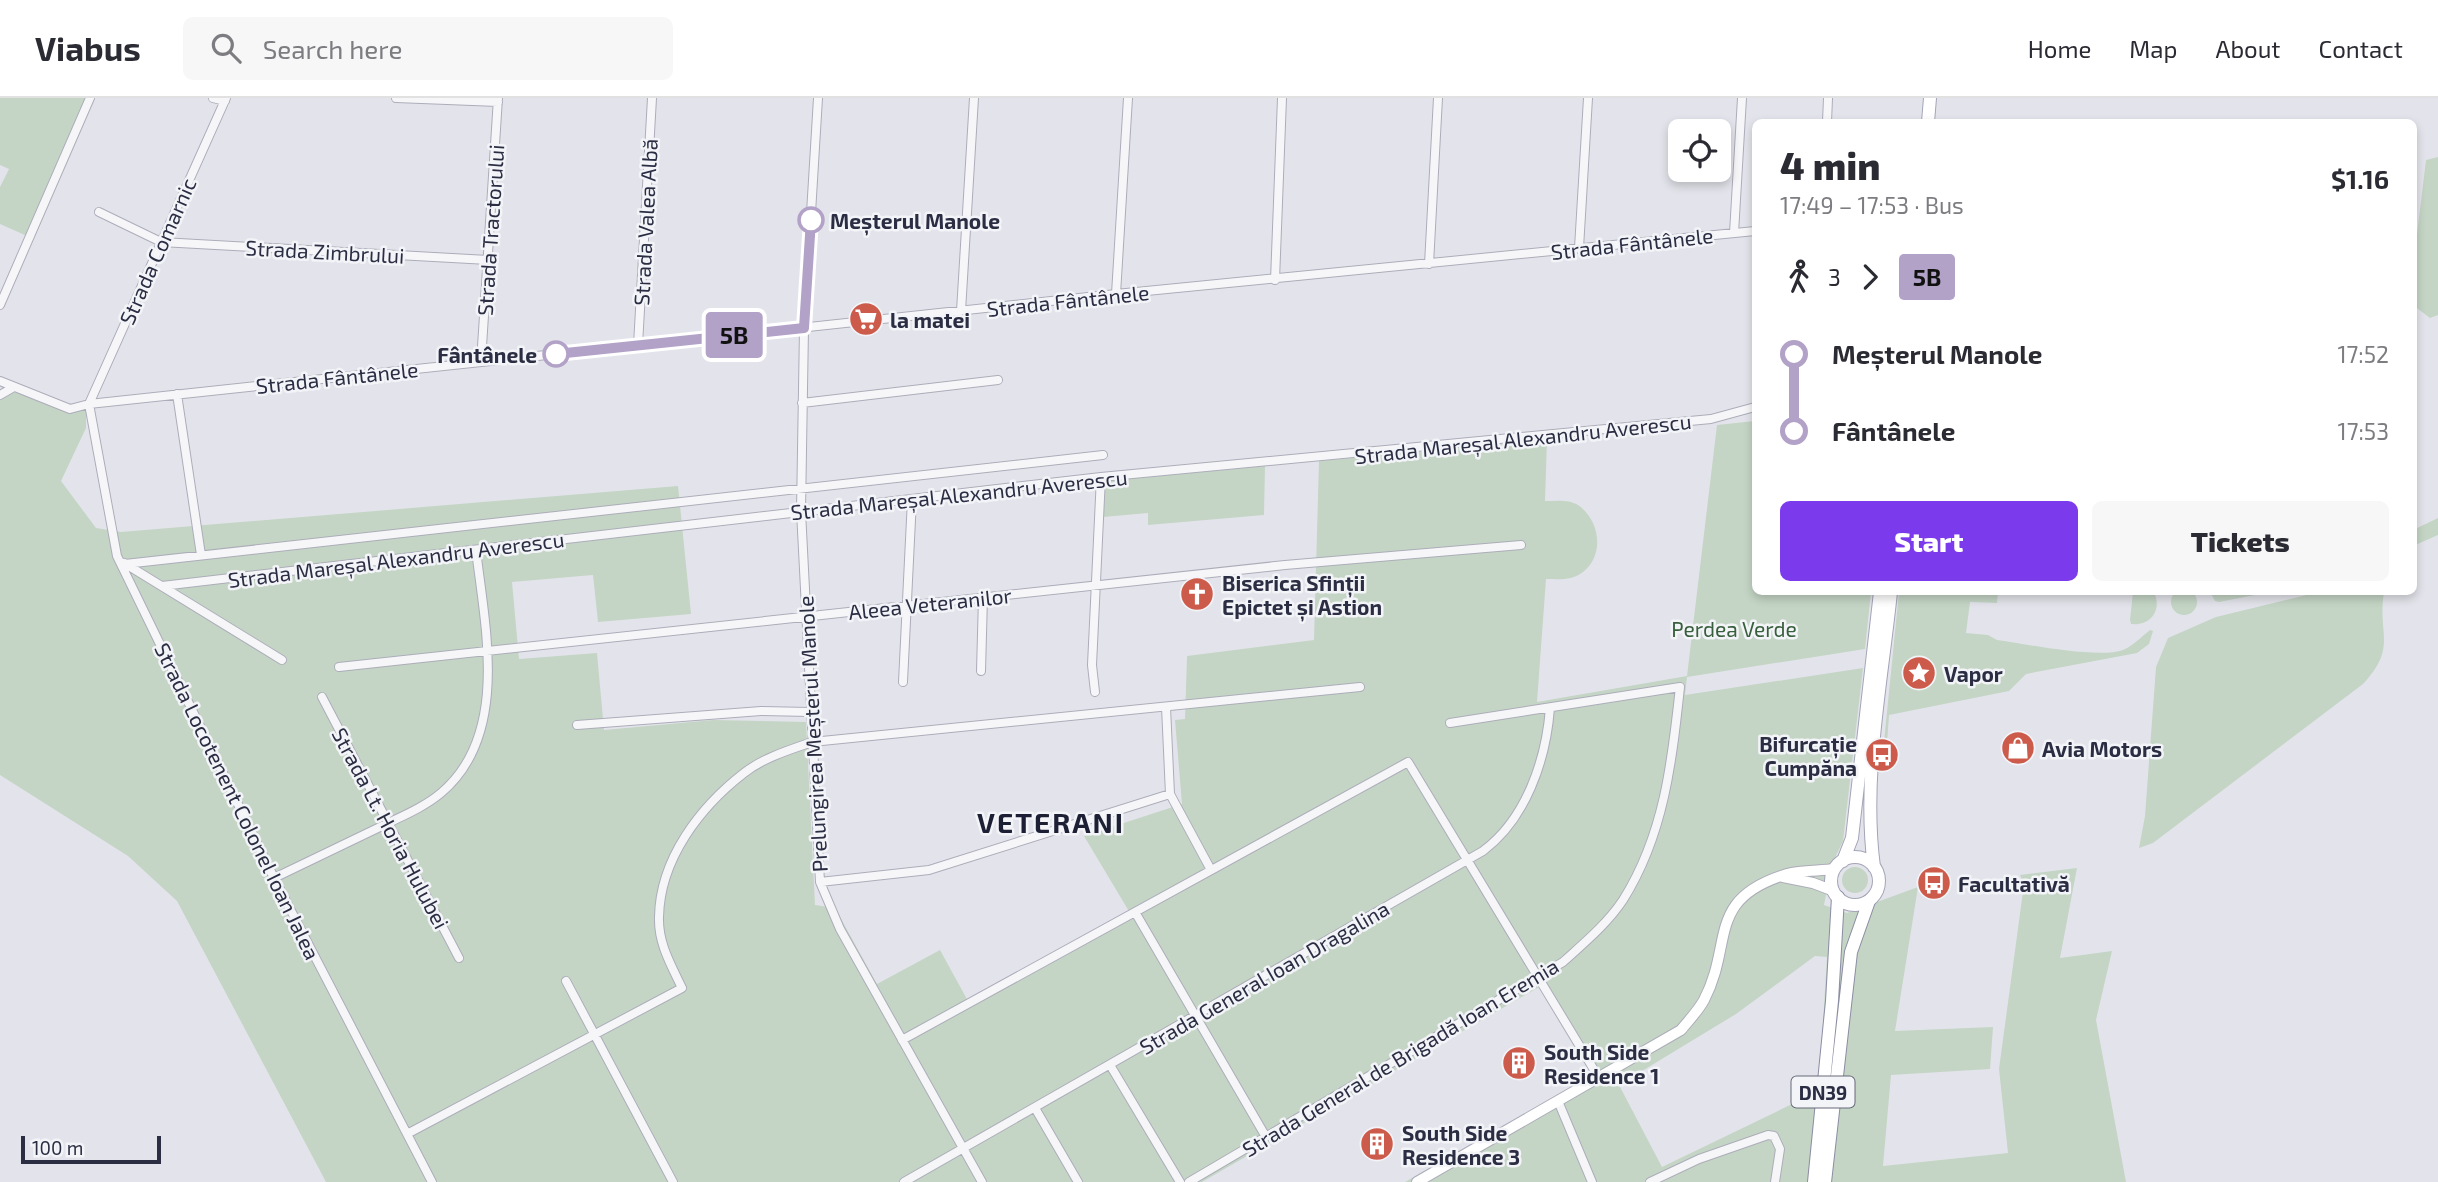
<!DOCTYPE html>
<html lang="en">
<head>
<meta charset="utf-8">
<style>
	body { margin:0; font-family:"Exo 2",sans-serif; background:#f7f7f7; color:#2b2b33; height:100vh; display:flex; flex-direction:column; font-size:26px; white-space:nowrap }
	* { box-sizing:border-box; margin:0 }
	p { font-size:23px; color:#7c7c81 }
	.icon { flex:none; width:38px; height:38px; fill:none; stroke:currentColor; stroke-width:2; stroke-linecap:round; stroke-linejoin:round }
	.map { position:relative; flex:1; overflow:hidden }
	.drawer { position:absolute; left:1752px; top:21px; width:665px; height:476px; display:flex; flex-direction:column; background:#fff; border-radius:10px; box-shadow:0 4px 10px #0003 }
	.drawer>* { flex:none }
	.badge { padding:0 14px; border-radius:5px; font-size:24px; line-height:46px }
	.controls { position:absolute; left:1668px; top:21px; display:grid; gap:14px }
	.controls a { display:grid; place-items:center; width:63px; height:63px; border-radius:10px; background:#fff; box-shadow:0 4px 10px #0003; font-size:35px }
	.scale { position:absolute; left:21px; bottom:18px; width:140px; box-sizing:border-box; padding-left:7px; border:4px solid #2b2d43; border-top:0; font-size:19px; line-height:24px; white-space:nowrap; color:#2b2d43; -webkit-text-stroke:5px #f3f4f8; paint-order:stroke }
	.map>.badge { position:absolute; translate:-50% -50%; box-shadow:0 0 0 4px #fff }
	.legs { display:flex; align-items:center; gap:10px; height:77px; padding:0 28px; font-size:23px }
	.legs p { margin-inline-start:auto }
	.overview { display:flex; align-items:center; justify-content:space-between; height:119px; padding:0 28px }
	h1 { font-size:38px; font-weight:800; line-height:52px }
	.button { display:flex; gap:14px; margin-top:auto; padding:14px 28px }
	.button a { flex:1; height:80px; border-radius:10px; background:#7c3aed; color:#fff; font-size:28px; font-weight:800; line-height:80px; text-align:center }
	.button a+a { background:#f7f7f7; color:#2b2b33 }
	ul { padding:0 28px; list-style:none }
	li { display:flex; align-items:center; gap:24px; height:77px; font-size:26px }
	li i { display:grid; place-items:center; width:10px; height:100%; margin:0 9px; background:currentColor }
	li i::after { content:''; width:18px; height:18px; margin:-9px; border:5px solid; border-radius:50%; background:#fff }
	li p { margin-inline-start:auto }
	li:first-child i { background:linear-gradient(#0000 50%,currentColor 0) }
	li:last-child i { background:linear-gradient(currentColor 50%,#0000 0) }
	header { display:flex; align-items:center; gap:42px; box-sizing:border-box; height:98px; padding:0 35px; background:#fff; border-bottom:2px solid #e1e1e2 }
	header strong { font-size:33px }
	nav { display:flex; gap:38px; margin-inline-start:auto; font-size:24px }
	.search { width:490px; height:63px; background:#f7f7f7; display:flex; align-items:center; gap:18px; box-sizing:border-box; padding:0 24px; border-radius:10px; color:#7c7c81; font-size:26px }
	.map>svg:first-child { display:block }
	.green { fill:#c4d5c5; fill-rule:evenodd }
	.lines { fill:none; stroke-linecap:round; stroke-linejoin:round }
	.minor-casing { stroke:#acadb9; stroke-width:10 }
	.secondary-casing { stroke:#acadb9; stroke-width:12 }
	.primary-casing { stroke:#a3a5b7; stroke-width:14 }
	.trunk-casing { stroke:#8b8da2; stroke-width:14 }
	.minor { stroke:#f6f6f9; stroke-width:8 }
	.secondary { stroke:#fff; stroke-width:10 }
	.primary { stroke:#fff; stroke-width:12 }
	.trunk { stroke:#fff; stroke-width:12 }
	.line-1-casing { stroke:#fff; stroke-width:16 }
	.line-1 { stroke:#b2a2c7; stroke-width:10 }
	.stop-1-dot { fill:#fff; stroke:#b2a2c7; stroke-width:3.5 }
	.labels { text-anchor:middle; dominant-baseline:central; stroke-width:5; stroke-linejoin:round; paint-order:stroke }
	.shield { fill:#f3f4f8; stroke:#676979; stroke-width:2 }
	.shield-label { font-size:19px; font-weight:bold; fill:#2b2d43 }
	.stop-label { font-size:21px; font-weight:bold; fill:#2b2d43; stroke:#f3f4f8; text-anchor:start }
	.street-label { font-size:21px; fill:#2b2d43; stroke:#f3f4f8 }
	.poi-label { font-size:21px; font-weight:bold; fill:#2b2d43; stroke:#f3f4f8; text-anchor:start }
	.park-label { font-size:21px; fill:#385f3c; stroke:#f3f4f8 }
	.district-label { font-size:28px; font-weight:bold; letter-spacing:2px; fill:#1d1f34; stroke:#f3f4f8 }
</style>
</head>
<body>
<header>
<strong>Viabus</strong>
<div class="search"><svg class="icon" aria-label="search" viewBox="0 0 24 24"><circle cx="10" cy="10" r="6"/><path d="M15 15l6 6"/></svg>Search here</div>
<nav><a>Home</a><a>Map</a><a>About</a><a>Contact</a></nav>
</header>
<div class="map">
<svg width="2438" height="1084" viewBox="0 0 2438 1084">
	<rect width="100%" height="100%" fill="#e3e4eb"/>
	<path class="green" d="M0,0H86L27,138L0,126V89L9,71L0,67Z
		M2438,59V217L2430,220L2413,207V170L2426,62Z
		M0,291L86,312V330L61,383L96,430L121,434L678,388L691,516L598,524L593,477L512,484L519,561L597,555L604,632L713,622L806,624L815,807L835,810L877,886L940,852L968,903L1130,815L1084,738L1182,706L1175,622L1185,621L1187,558L1314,542L1319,363L1547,342L1545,403C1556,403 1568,401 1578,407C1600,422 1605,457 1583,474C1572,483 1558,481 1546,481L1537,604L1687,578L1717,327L1755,323V494H1871L1865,551L1687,579L1685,597L1863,570L1843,743L1833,764L1824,807L1847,815L1918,789L1895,933L1993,929L1990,971L1891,977L1883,1068L2008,1055L1999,971L2024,786L2020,777L2077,770L2060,860L2112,853L2096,922L2126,1084H1405L1596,975L1539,889L1202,1084H326L177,803L128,758L0,677ZM1815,858L1827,859L1819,993L1662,1069L1619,987L1736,916Z
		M1265,368L1264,417L1148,427V415L1103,419L1106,383Z
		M2438,420V437L2413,448V432Z
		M2171 504a13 13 0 1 1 26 0a13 13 0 1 1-26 0Z
		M1899,494H1998L1997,505L1970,504L1966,535L1988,537L1997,542C2026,546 2098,561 2123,552C2133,548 2142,538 2150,532L2153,533L2149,546L2137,555L2026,576L2009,593L1889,617L1887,645L1884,644Z
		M2133,494H2154C2162,511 2152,528 2131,526L2130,522Z
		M2210,494H2270L2219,504L2215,503Z
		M2319,494H2384C2377,537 2398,548 2363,586L2153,745L2139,750L2145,718L2156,569L2168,540L2216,519Z
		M1842 782a13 13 0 1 1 26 0a13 13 0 1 1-26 0Z"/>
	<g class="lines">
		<g class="minor-casing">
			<path id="minor" d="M213,0L225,3
				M396,0L498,4
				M818,0L804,230L801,413L820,784L840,831L982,1084
				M1827,24L1828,0
				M99,114L161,144L488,162
				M1734,135L1742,0
				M1579,150L1588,0
				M1429,166L1438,0
				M1275,182L1282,0
				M1116,196L1128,0
				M0,207L90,0
				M961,213L974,0
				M638,247L652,0
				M481,264L498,0
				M0,283L70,311L89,306L1116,196L1755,133
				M177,296L201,457
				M0,297L14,289
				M802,305L998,282
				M89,306L117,458L274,780L432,1084
				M89,306L226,0
				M124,465L282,562
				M125,466L1103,357
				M162,488L1101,379L1711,321L1755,309
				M339,569L1285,467L1521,447
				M981,573L983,499
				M903,584L912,401
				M1095,594L1092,567L1101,379
				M322,599L459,860
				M1166,609L1170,696L1211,772
				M577,627L761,613L810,614
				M274,780C309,763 344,746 380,729C400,719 423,710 441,695C510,637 485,529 476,452
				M820,784L929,772L1170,696
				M1135,814L1266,1039
				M566,883L673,1084
				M902,942L1408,664L1599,980
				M1110,967L1180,1084
				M1558,1003L1592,1084
				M1035,1010L1078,1084
				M407,1036L682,890C671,867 658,845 659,819C660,761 700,709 744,675C763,660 789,652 812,644L1360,589
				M904,1084L1483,753C1526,721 1546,662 1550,610
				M1189,1084L1563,864C1584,845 1607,826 1623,802C1664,737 1672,664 1680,589L1450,625
				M1650,1084L1699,1061L1768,1037L1774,1038L1780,1051L1775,1084"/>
		</g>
		<g class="secondary-casing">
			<path id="secondary" d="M1783,779L1813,785L1834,793
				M1417,1084L1681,932C1689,922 1698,913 1704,902C1734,845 1705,801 1787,776C1801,772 1819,773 1835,771"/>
		</g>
		<g class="primary-casing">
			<path id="primary" d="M1928,24L1930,0
				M1831 783a24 24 0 1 1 48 0a24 24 0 1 1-48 0Z
				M1843,763L1852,740L1880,494
				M1874,769C1862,679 1882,583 1891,494"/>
		</g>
		<g class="trunk-casing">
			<path id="trunk" d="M1814,1084L1832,903L1838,799
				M1825,1084L1851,854L1869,803"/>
		</g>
		<use href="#minor" class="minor"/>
		<use href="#secondary" class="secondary"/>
		<use href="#primary" class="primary"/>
		<use href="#trunk" class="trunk"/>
	</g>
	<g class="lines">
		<g class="line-1-casing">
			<path id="line-1" d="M556,256L804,230L811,122"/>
		</g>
		<use href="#line-1" class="line-1"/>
	</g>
	<defs>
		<g id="supermarket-disc" transform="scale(1.75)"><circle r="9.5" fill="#cd5b4b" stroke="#f3f4f8"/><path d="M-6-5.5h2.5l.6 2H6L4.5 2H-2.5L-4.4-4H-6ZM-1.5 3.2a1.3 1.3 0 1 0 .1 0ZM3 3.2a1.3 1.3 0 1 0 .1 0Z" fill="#fff"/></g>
		<g id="church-disc" transform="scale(1.75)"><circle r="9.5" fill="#cd5b4b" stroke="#f3f4f8"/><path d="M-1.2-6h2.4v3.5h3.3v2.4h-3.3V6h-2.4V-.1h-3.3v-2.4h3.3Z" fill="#fff"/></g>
		<g id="sight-disc" transform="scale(1.75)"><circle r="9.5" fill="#cd5b4b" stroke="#f3f4f8"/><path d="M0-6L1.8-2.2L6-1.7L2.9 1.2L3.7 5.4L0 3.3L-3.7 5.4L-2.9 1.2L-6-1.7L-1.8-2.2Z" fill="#fff"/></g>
		<g id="shop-disc" transform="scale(1.75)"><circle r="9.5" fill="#cd5b4b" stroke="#f3f4f8"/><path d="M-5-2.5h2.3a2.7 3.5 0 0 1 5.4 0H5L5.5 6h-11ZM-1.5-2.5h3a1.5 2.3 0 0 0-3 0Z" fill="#fff"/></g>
		<g id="bus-disc" transform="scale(1.75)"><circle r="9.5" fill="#cd5b4b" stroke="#f3f4f8"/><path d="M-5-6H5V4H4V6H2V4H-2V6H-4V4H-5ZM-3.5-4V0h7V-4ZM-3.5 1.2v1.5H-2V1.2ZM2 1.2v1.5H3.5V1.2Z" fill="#fff"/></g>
		<g id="building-disc" transform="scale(1.75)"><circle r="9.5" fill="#cd5b4b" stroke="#f3f4f8"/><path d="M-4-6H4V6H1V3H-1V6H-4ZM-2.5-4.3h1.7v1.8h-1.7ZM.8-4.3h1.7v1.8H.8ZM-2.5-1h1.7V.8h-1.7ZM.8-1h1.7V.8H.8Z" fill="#fff"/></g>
	</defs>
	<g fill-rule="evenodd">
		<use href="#supermarket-disc" x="866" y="221"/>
		<use href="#church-disc" x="1197" y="496"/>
		<use href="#sight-disc" x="1919" y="575"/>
		<use href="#shop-disc" x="2018" y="650"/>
		<use href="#bus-disc" x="1882" y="657"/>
		<use href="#bus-disc" x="1934" y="785"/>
		<use href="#building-disc" x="1519" y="965"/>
		<use href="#building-disc" x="1377" y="1046"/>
	</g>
	<g class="stop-1-dot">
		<circle cx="811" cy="122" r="12"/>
		<circle cx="556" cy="256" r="12"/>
	</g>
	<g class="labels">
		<rect class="shield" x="1791.5" y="978.5" width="63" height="31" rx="5"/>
		<g class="shield-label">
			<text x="1823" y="994">DN39</text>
		</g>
		<g class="stop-label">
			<text x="830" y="122">Meșterul Manole</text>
			<text x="537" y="256" text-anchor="end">Fântânele</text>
		</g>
		<g class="street-label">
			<text transform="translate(645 124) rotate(-87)">Strada Valea Albă</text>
			<text transform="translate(490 132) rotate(-86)">Strada Tractorului</text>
			<text transform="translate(1632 145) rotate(-6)">Strada Fântânele</text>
			<text transform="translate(157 153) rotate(-66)">Strada Comarnic</text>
			<text transform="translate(325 153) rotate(3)">Strada Zimbrului</text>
			<text transform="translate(1068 202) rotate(-6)">Strada Fântânele</text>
			<text transform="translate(337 279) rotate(-6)">Strada Fântânele</text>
			<text transform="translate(1523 340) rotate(-6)">Strada Mareșal Alexandru Averescu</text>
			<text transform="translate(959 396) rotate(-6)">Strada Mareșal Alexandru Averescu</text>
			<text transform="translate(396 461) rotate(-7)">Strada Mareșal Alexandru Averescu</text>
			<text transform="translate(930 505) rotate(-6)">Aleea Veteranilor</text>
			<text transform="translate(812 636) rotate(-93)">Prelungirea Meșterul Manole</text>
			<text transform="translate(238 703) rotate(64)">Strada Locotenent Colonel Ioan Jalea</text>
			<text transform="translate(391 730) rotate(62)">Strada Lt. Horia Hulubei</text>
			<text transform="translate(1264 879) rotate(-30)">Strada General Ioan Dragalina</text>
			<text transform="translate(1400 959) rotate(-31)">Strada General de Brigadă Ioan Eremia</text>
		</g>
		<g class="poi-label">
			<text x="890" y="221">la matei</text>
			<text x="1222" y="484">Biserica Sfinții<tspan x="1222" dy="24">Epictet și Astion</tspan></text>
			<text x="1944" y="575">Vapor</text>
			<text x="1857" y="645" text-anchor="end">Bifurcație<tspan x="1857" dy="24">Cumpăna</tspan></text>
			<text x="2042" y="650">Avia Motors</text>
			<text x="1958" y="785">Facultativă</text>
			<text x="1544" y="953">South Side<tspan x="1544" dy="24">Residence 1</tspan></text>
			<text x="1402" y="1034">South Side<tspan x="1402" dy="24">Residence 3</tspan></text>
		</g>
		<g class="park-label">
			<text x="1734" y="530">Perdea Verde</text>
		</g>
		<g class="district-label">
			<text x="1051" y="724">VETERANI</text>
		</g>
	</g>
</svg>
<div class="controls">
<a><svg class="icon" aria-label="locate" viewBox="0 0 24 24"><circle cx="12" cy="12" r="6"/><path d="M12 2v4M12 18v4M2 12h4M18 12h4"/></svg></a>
</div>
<div class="scale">100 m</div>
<b class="badge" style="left:734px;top:237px;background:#b2a2c7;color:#111">5B</b>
<section class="drawer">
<div class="overview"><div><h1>4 min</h1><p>17:49 – 17:53 · Bus</p></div><b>$1.16</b></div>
<div class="legs"><svg class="icon" aria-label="walk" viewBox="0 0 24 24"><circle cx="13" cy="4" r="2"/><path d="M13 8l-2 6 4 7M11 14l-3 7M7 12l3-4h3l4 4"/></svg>3<svg class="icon" aria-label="forward" viewBox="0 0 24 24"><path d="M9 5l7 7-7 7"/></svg><b class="badge" style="background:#b2a2c7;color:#111">5B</b></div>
<ul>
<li><i style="color:#b2a2c7"></i><b>Meșterul Manole</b><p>17:52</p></li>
<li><i style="color:#b2a2c7"></i><b>Fântânele</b><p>17:53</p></li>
</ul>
<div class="button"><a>Start</a><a>Tickets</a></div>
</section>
</div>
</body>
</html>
